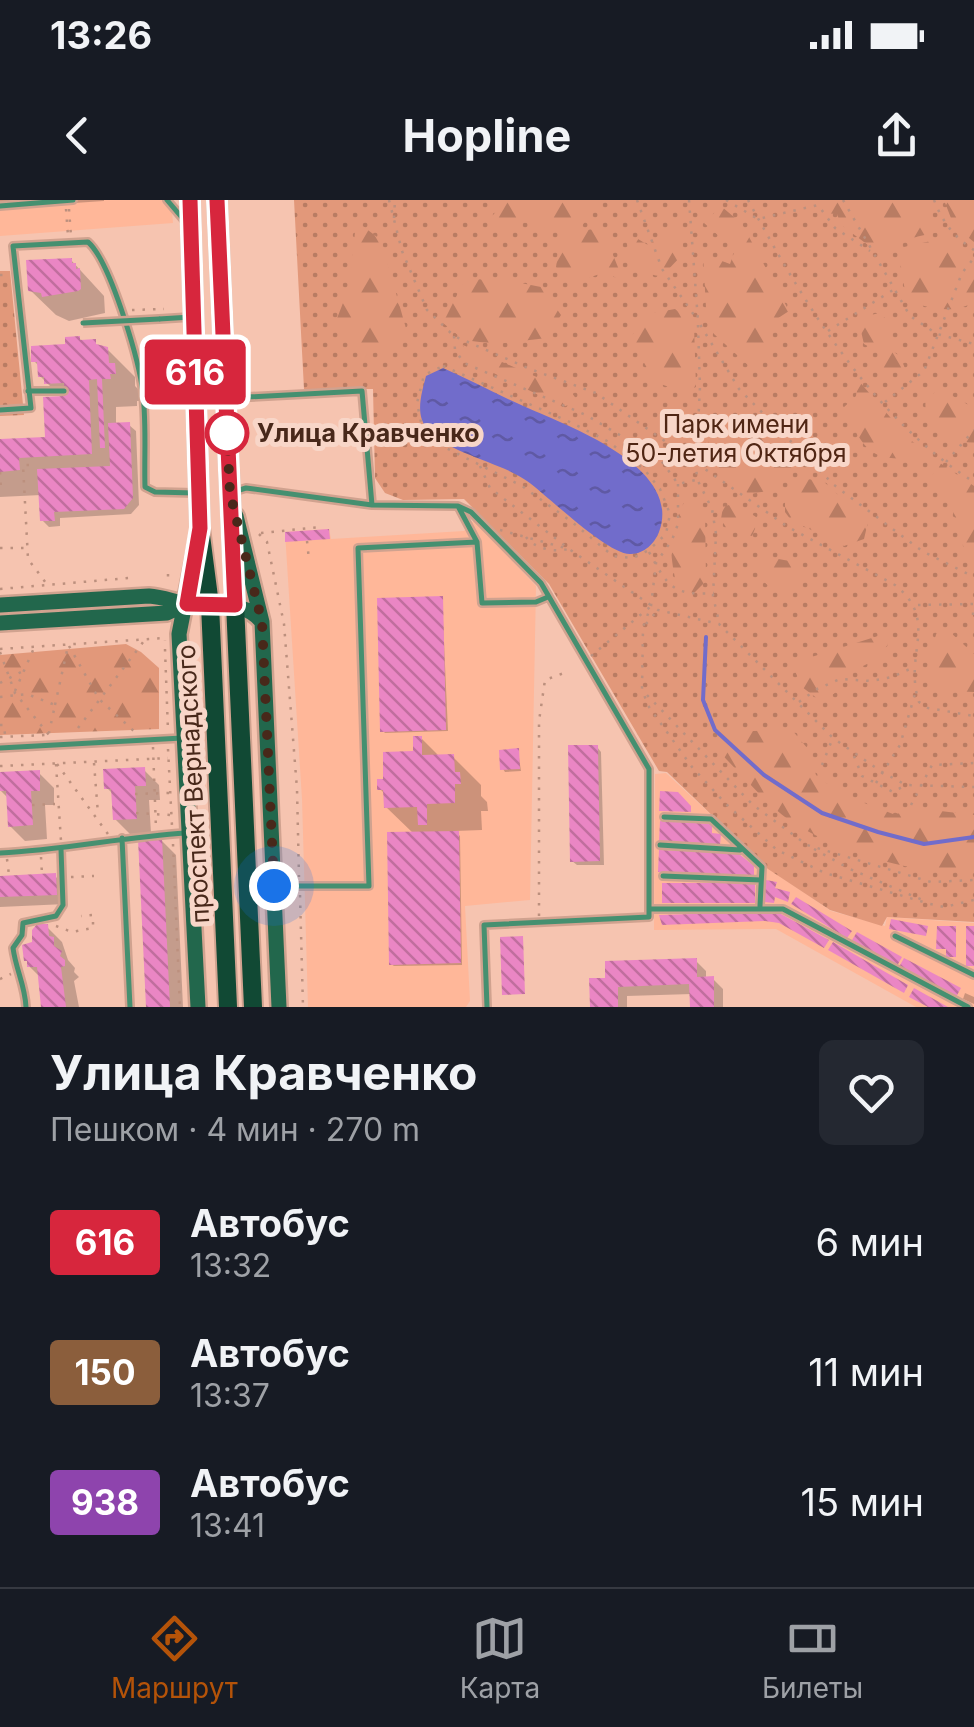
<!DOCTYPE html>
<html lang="ru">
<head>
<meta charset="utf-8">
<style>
	body { margin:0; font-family:Inter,sans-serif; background:#242831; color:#f1f3f6; height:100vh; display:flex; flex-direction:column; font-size:38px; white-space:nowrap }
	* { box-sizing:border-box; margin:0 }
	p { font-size:32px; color:#9ea1a6 }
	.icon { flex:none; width:55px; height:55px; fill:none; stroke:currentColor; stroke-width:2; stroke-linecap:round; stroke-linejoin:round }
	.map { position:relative; height:807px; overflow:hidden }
	.details { display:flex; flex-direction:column; background:#171b24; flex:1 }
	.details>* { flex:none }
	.badge { padding:0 20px; border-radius:8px; font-size:35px; line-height:65px }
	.you { position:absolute; width:50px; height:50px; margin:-25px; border:8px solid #fff; border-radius:50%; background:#1a73e8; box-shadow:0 0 0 15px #1a73e833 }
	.map>.badge { position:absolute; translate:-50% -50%; box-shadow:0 0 0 5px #fff }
	.round { display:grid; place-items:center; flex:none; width:105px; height:105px; border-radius:15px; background:#242831 }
	.head { display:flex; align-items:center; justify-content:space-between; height:170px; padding:0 50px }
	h1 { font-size:48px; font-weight:700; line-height:75px }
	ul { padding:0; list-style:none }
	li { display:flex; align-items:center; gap:30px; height:130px; padding:0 50px }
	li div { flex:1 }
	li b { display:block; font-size:38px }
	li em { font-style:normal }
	li .badge { min-width:110px; font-weight:700; text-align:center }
	.status { display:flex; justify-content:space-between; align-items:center; height:70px; padding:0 50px; background:#171b24; direction:ltr }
	.status svg { height:28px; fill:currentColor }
	header { display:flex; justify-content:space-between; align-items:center; height:130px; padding:0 50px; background:#171b24; font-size:45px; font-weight:700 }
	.tabs { display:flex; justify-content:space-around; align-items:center; height:140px; border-top:2px solid #363941; background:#171b24; font-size:28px; color:#9ea1a6 }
	.tabs a { display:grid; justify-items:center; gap:5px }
	.tabs .current { color:#b45309 }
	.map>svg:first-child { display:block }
	.built { fill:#ffb799 }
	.grass { fill:url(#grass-dots) }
	.forest { fill:url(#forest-firs) }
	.water { fill:url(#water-ripples) }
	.shadow { fill:#0003 }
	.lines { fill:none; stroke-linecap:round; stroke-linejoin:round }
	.stream { stroke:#716ccb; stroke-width:4 }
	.building { fill:url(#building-back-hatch) }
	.lane-casing { stroke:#d0a28f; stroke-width:10 }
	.secondary-casing { stroke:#d0a28f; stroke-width:20 }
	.primary-casing { stroke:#d0a28f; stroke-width:22 }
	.path { stroke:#bc907e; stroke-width:2.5; stroke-dasharray:2.5 8; stroke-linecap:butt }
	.lane { stroke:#459070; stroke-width:5 }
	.secondary { stroke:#22674c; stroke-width:15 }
	.primary { stroke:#114934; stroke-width:18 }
	.lane-bridge-casing { stroke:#d0a28f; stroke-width:10; stroke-linecap:butt }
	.lane-bridge { stroke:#459070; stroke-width:5 }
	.line-casing { stroke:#fff; stroke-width:22 }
	.line { stroke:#d7263d; stroke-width:15 }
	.walk { stroke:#48281a; stroke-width:10; stroke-dasharray:0 18 }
	.stop-dot { fill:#fff; stroke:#d7263d; stroke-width:5 }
	.labels { text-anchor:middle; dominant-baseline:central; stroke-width:10; stroke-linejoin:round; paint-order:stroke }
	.park-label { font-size:25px; fill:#502614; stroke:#f8d6c8 }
	.stop-label { font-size:25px; font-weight:bold; fill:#48281a; stroke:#f8d6c8; text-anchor:start }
	.street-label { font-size:25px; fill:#48281a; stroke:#f8d6c8 }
</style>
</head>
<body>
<div class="status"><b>13:26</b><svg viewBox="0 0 49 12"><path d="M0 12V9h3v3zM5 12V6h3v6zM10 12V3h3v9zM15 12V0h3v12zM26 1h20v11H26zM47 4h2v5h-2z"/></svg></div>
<header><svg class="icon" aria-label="back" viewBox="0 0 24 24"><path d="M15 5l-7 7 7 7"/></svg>Hopline<svg class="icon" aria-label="share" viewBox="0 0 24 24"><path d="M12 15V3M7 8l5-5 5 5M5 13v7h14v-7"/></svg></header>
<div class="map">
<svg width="974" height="807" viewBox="0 0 974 807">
	<defs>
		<pattern id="grass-dots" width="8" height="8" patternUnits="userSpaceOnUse" patternTransform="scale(2.5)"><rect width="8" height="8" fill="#e2987a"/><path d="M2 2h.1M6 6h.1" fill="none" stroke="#b97c63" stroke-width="1.8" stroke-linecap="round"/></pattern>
		<pattern id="forest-firs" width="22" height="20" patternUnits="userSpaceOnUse" patternTransform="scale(2.5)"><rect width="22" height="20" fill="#e2987a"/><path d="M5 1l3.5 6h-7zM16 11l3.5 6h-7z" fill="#b97c63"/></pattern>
		<pattern id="water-ripples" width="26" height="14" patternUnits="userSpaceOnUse" patternTransform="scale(2.5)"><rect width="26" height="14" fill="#716ccb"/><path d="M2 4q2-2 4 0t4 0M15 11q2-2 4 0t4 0" fill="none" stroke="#5f59a4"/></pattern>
		<pattern id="building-back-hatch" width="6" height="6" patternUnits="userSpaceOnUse" patternTransform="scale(2.5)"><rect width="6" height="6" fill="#ea86c4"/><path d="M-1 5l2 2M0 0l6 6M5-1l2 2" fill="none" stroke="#c06e9e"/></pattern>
	</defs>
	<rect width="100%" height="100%" fill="#f6c4b0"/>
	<path class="built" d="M0,0H171L173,23L0,36Z
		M474,320L536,386L530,700L465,706L470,801L466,807H308L302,599L285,332L329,329L331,339L464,331Z
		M666,573L771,670L831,711L885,726L887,717L974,723V807H916L776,729L654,730L655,574Z"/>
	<path class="grass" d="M294,0H974V722L887,717L882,726L830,710L768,669L667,572L659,571L549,384L464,299L403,300L385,293L375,278L373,189H304Z
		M0,71H10L24,215L0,216Z"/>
	<path class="forest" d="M498,0H598L579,31L602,28L624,82L605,72L569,85L556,67L559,46L570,35L520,21L504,32L489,20L502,4Z
		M796,0H927L938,32L902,40L887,59L841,25L837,14L806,12Z
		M944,0H974V42L954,26Z
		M721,6L742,24L789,111L769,124L771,144L755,164L749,166L714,134L706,108L703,54L730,64L735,50L704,23Z
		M356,21L381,40L407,132L400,146L364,155L336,121L350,85Z
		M679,22L684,53L662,76C639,75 633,62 626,41L638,39L648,45Z
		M940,39L948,41L974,58V102C951,115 931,108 907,101L899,59L904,47Z
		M465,79L506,80L541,87L561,115L547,138L495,144L464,140L443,123Z
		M675,109L694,125L696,187L683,192L655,182L630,138L647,114Z
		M879,113L890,122L886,135L889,149L900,156L906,171L883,169L880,153L864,144L860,127L867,116Z
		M463,145L571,192L578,201L563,207L467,160Z
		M858,180L909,239L935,258C874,259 871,264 843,208L856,196Z
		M940,189L974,208V243C947,242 921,227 926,198Z
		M734,215L761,220L797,259C793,283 772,292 749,294C718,273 703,267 710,227Z
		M940,263L974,286V372L970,369L950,301L938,294L930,278Z
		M801,279L822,280L868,322L864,339L844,346L791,320L785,312V301Z
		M686,298L705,310L706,381L691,396L677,387C668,348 669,334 686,298Z
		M735,303L759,319L752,336L727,329L721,319L723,307Z
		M773,358L795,362L802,382L786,397C770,387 757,383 760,362Z
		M937,432L951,433L974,454V492C923,489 920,480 937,432Z
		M878,436L888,444L879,458L843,476C840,491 834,497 818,499L802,487L795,471L802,460Z
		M126,444L141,452L159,468V529L0,535V455Z
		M736,526L753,531L792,530L808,549L816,575L841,594L893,614L932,610L974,615V667C924,681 831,649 789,620C763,601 740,572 716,549L722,536Z"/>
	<path class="water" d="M443,168C469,179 494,193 519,204C562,224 684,265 659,332C655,343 644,354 631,354C609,356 548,296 527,281C499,261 447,254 426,227C415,213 422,192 426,176Z"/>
	<path class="shadow" d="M0,0H104V1L0,8Z
		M71,60L104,96L105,113L69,121L56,115L30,90Z
		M79,139L107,149L135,177V186L142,193L143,201H137V206L116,207V225H129L136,231L139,305L131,314L60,318V326L49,327L42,320L41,295L0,297V242L48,239L63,199L40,176V167L34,161Z
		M442,398L448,531L385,533L383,531Z
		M421,538L440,557H453L481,585V596L487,602L488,611H481L482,630L455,631L460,636L462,765L394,766L391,764L414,634L386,607V595L380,589L416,554Z
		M597,547L601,552L604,665H577L572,661Z
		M518,551L521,571L505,572L503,569Z
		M144,570L159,585L160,600H149L151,633L130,634L115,619L114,595L107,588Z
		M39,573L54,588V605H45L47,639L25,641L10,626L9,599L0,590V574Z
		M161,640L176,655L183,807H149Z
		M55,676L65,686L66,704L0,707V678Z
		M47,727L62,742L68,760L75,768L74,772L79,777L74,781L79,807H44L40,777L29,766L35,744Z
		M696,761L706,771V779H713L723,789V807H693L692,794L627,796V807H592V781Z
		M965,793L974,797V804L963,799Z"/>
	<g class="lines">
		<path class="stream" d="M706,437L703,500L715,530L764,575L822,613L878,632L924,644L974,637"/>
	</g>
	<path class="building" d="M72,58V63H76V69L80,68L81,89L78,91L42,97L41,93L28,91L26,60Z
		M80,136V140L96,139V144L108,147L109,163H115L116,174H110L111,179H102L105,248H100L97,179L89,180L92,254L19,258L20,270L0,272V239L45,237L43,197L65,196L64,183L44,184V177H38L37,162H31V146L65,144V137Z
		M130,222L133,298L124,309L54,312L55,321H40L37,269L110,266L108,223Z
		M329,329L330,339L285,342V332Z
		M443,396L446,530L380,532L377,398Z
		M413,536H422V555L454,554L455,572H460L461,584H455V603L427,604V625H418L417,607L384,608L383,590H377V579H383V552L413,551Z
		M568,545H598L600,661L570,662Z
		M519,548L520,569L500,570L499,550Z
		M145,567L146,586H135L137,619L113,620L111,589H104L103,569Z
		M40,570V591H31L33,625L8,627L6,591H0V572Z
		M660,591L678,592L691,606V612L659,611Z
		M660,621L712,624V633L721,634L720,645L659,641Z
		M459,631L461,763L389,765L387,632Z
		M162,638L170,807H146L138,639Z
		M659,650L738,653L754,666V676L658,672Z
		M56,673L57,695L0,697V676Z
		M766,680L777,682L775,688L790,692L788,702L775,697L774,703L764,702Z
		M662,683H755V703H662Z
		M796,697L852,731L847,738L791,704Z
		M760,712L781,714L829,740L824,748L779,723L765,721L662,725L659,715Z
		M891,719L928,726L926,736L889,729Z
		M37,724H48L49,736L54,737V746L62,751L60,756L65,760V766L61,767L66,807H41L37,767H27V761H24L22,745L32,742V730Z
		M937,726H956V757H946V749H936Z
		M966,726H974V766H966Z
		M857,732L902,757L897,766L852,740Z
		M523,736L525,794L502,795L500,737Z
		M833,742L908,785L904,793L828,750Z
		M697,758V777L714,776V807H690L689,784L618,787V807H590L589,778H605V761Z
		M904,758L961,788L956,797L899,767Z
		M914,788L948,807H928L909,797Z"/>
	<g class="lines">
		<g class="lane-casing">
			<path id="lane" d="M167,0L184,20
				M0,6L73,0
				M159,119L191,117
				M28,191H64
				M230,198L362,191L372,305
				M0,210L31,208L13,46L88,42C110,61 137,155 142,186C147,219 144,254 145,287L155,292L195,293
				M233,292L246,288L372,305L458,306L471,312L541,383L649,569V717L484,725L487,807
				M477,342L482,403L536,402L548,397
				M0,548L182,538
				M664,617L711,619L762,667L760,706
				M122,638L130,807
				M660,645L740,650
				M0,653C63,650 123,637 186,633
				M663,676L761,680
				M277,686H369L358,348L477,342L459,308
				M650,709H783L968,807
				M895,736L974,775
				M26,807C25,785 16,770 13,748L22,735L23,723L56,716L63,705L61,649"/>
		</g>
		<g class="secondary-casing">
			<path id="secondary" d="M236,316L262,422L279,807
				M0,405L149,396C163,397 175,402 188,404C216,409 242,398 262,422
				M0,423L167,413L187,404
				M198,807L179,434L198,337"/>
		</g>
		<g class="primary-casing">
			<path id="primary" d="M190,0L200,328L210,405L228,807
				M217,0L253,807"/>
		</g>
		<path class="path" d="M389,0L402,51L427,110L454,136L530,169L596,193L788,327L895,385C940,421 903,454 919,502L928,508L974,516
			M637,0L662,69L696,118
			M689,0L698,121L739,189L834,285L922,351L974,377
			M726,0L758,19L818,5L835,28L870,51
			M748,0C804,103 872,218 974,282
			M843,0L910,116L937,134L974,144
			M934,0C943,23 954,37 974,50
			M66,9L68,36
			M69,9L71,36
			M394,18L395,0
			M0,75H9
			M132,110L164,109
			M698,125L700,187L696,265L697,279L712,309L716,334L713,396L719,422
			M828,131L893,90
			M454,136L455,150L464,163L586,215L660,259L678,284L696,280
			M443,166L572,223L609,242L644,269L660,289L670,314L666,334L649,350L633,358L613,356L572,322L522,286L438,244L422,227L417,203L424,175Z
			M885,202L924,171L962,73L974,58
			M946,262L974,230
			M29,265H23L28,359L46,383
			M480,266L490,288L568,348
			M0,272L1,290
			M678,284V324L672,340L656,363L651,406L643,427L642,490L649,507L692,567L727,605L777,650L825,673L930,704L944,707L974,700
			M500,330L569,349L658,410L719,424L833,538L882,572L906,585L974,587
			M261,333L321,327
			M259,334L267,342L284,424L297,589L299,677
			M526,337C534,348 554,353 568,349
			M307,341L309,360
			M0,348H26
			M649,352C668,387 673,396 714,393
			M168,374V380
			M0,389L129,378
			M918,405L974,404
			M973,415V405
			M646,424L657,411
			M69,446L99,499L136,533
			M0,449L165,438V441
			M165,449L168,531
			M0,452L15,493L49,535
			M591,456L650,407
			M0,483L21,472
			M15,491L34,448
			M647,495L753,605L807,645L931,682L974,680
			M0,497L27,494L55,505L49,533
			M799,502L817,489L840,479L871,481L892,477L912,468
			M55,505L68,446
			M0,525H4L5,535
			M78,528L144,441
			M0,537L47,535
			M153,547L156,629
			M168,549L172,626
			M854,556L862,576L893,592L906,585
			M94,563L98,614
			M56,564L61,641
			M57,564L108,634
			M822,565L832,540
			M0,566L168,558
			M876,583L900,545L915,494
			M135,594L169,593
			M32,605L55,604
			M911,605L932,565L974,563
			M136,613L170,615
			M173,644L180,807
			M814,649L850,669L925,701
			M41,657L42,674
			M7,659L9,675
			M71,677L94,676
			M300,695L303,807
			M539,716V521L545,480L564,473
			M56,726L72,732L93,728V715L81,716
			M0,779L11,774"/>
		<use href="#lane" class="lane"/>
		<use href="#secondary" class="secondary"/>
		<use href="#primary" class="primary"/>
		<g class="lane-bridge-casing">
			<path id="lane-bridge" d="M83,123L159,119"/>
		</g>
		<use href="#lane-bridge" class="lane-bridge"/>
	</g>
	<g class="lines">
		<g class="line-casing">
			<path id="line" d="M190,0L200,328L187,404L235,405L217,0"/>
		</g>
		<use href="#line" class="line"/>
		<path class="walk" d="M227,233L230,293L262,422L274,686"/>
	</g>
	<circle class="stop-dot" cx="227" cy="233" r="20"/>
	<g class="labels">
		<g class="park-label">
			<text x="736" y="224">Парк имени<tspan x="736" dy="29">50-летия Октября</tspan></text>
		</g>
		<g class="stop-label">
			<text x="257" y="233">Улица Кравченко</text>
		</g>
		<g class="street-label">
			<text transform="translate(193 584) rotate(-93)">проспект Вернадского</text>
		</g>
	</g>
</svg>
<div class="you" style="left:274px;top:686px"></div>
<b class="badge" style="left:195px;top:172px;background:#d7263d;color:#fff">616</b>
</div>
<section class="details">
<div class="head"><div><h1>Улица Кравченко</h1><p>Пешком · 4 мин · 270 m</p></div><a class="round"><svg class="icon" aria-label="heart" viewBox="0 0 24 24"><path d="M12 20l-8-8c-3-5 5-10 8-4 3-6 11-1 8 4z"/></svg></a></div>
<ul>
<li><span class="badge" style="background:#d7263d;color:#fff">616</span><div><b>Автобус</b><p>13:32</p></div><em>6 мин</em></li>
<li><span class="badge" style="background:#8b5e3c;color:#fff">150</span><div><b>Автобус</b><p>13:37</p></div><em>11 мин</em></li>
<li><span class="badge" style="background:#8e44ad;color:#fff">938</span><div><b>Автобус</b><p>13:41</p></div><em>15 мин</em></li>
</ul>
</section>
<nav class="tabs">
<a class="current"><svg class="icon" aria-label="directions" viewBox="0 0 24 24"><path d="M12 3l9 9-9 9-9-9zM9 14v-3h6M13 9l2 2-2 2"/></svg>Маршрут</a>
<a><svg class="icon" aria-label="map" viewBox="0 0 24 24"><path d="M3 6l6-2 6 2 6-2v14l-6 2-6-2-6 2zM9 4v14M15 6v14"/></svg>Карта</a>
<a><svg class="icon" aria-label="tickets" viewBox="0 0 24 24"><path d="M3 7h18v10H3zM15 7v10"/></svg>Билеты</a>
</nav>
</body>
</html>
